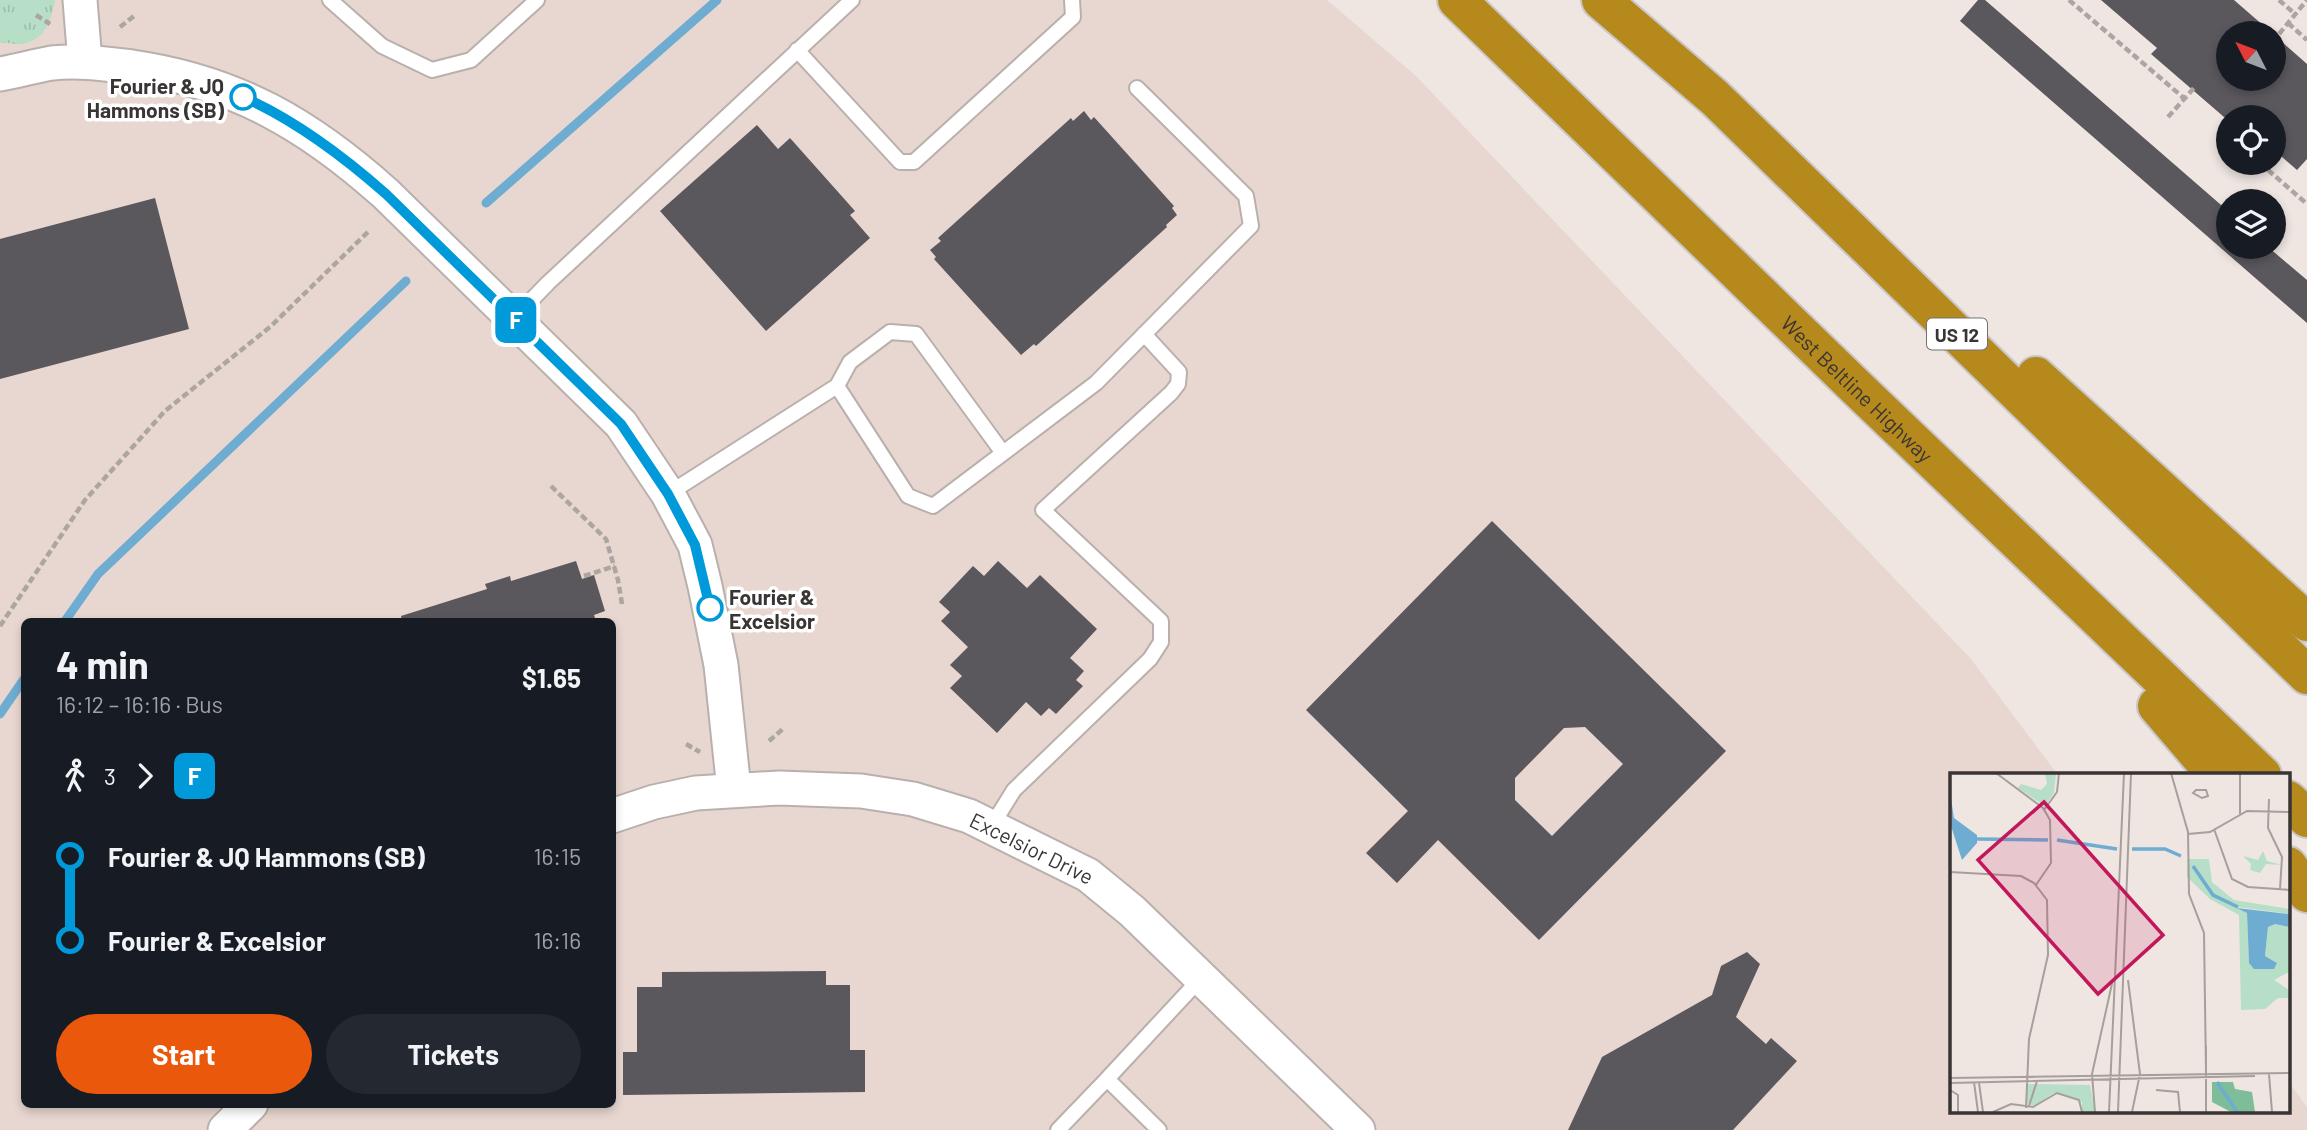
<!DOCTYPE html>
<html lang="en">
<head>
<meta charset="utf-8">
<style>
	body { margin:0; font-family:Barlow,sans-serif; background:#242831; color:#f1f3f6; height:100vh; display:flex; flex-direction:column; font-size:26px; white-space:nowrap }
	* { box-sizing:border-box; margin:0 }
	p { font-size:23px; color:#9ea1a6 }
	.icon { flex:none; width:38px; height:38px; fill:none; stroke:currentColor; stroke-width:2; stroke-linecap:round; stroke-linejoin:round }
	.map { position:relative; flex:1; overflow:hidden }
	.side { position:absolute; left:21px; top:618px; width:595px; height:490px; display:flex; flex-direction:column; background:#171b24; border-radius:10px; box-shadow:0 4px 10px #0003 }
	.side>* { flex:none }
	.badge { padding:0 14px; border-radius:10px; font-size:24px; line-height:46px }
	.needle { width:46px; rotate:312deg }
	.buttons { position:absolute; left:2216px; top:21px; display:grid; gap:14px }
	.buttons a { display:grid; place-items:center; width:70px; height:70px; border-radius:50%; background:#171b24; box-shadow:0 4px 10px #0003; font-size:35px }
	.map>.badge { position:absolute; translate:-50% -50%; box-shadow:0 0 0 4px #fff }
	.legs { display:flex; align-items:center; gap:10px; height:77px; padding:0 35px; font-size:23px }
	.legs p { margin-inline-start:auto }
	.summary { display:flex; align-items:center; justify-content:space-between; height:119px; padding:0 35px }
	h1 { font-size:38px; font-weight:700; line-height:52px }
	.cta { display:flex; gap:14px; margin-top:auto; padding:14px 35px }
	.cta a { flex:1; height:80px; border-radius:42px; background:#ea580c; color:#fff; font-size:28px; font-weight:700; line-height:80px; text-align:center }
	.cta a+a { background:#242831; color:#f1f3f6 }
	ul { padding:0 35px; list-style:none }
	li { display:flex; align-items:center; gap:24px; height:84px; font-size:26px }
	li i { display:grid; place-items:center; width:10px; height:100%; margin:0 9px; background:currentColor }
	li i::after { content:''; width:18px; height:18px; margin:-9px; border:5px solid; border-radius:50%; background:#171b24 }
	li p { margin-inline-start:auto }
	li:first-child i { background:linear-gradient(#0000 50%,currentColor 0) }
	li:last-child i { background:linear-gradient(currentColor 50%,#0000 0) }
	.map>svg:first-child { display:block }
	.built { fill:#e8d7d0; fill-rule:evenodd }
	.grass { fill:url(#grass-tufts) }
	.lines { fill:none; stroke-linecap:round; stroke-linejoin:round }
	.stream { stroke:#6facd2; stroke-width:9 }
	.building { fill:#5a575d; fill-rule:evenodd }
	.service-casing { stroke:#b9b0ad; stroke-width:18 }
	.tertiary-casing { stroke:#b9b0ad; stroke-width:37 }
	.motorway-casing { stroke:#c8c6c6; stroke-width:42 }
	.path { stroke:#aca5a2; stroke-width:4.5; stroke-dasharray:7 3.5; stroke-linecap:butt }
	.service { stroke:#fff; stroke-width:14 }
	.tertiary { stroke:#fff; stroke-width:33 }
	.motorway { stroke:#b6891c; stroke-width:38 }
	.line-1-casing { stroke:#fff; stroke-width:16 }
	.line-1 { stroke:#009ada; stroke-width:10 }
	.stop-1-dot { fill:#fff; stroke:#009ada; stroke-width:3.5 }
	.labels { text-anchor:middle; dominant-baseline:central; stroke-width:7; stroke-linejoin:round; paint-order:stroke }
	.shield { fill:#fff; stroke:#747271; stroke-width:2 }
	.shield-label { font-size:19px; font-weight:bold; fill:#393534 }
	.stop-label { font-size:21px; font-weight:bold; fill:#393534; stroke:#fff; text-anchor:end }
	.street-label { font-size:21px; fill:#393534; stroke:#fff }
	.inset-river { fill:none; stroke:#6facd2; stroke-width:3.5 }
	.inset-road { fill:none; stroke:#a69f9c; stroke-width:2 }
	.view { fill:#c2185b; fill-opacity:0.15; stroke:#c2185b; stroke-width:3.5 }
	.inset-edge { fill:none; stroke:#393534; stroke-width:3.5 }
</style>
</head>
<body>
<div class="map">
<svg width="2307" height="1130" viewBox="0 0 2307 1130">
	<defs>
		<pattern id="grass-tufts" width="24" height="20" patternUnits="userSpaceOnUse" patternTransform="scale(1.75)"><rect width="24" height="20" fill="#b7dfc7"/><path d="M3 7l-1-3M5 7V3M7 7l1-3M15 17l-1-3M17 17v-4M19 17l1-3" fill="none" stroke="#9ec0ac"/></pattern>
	</defs>
	<rect width="100%" height="100%" fill="#efe6e2"/>
	<path class="built" d="M0,0H1327L1416,76L1971,659L2058,775H1952V1111H2288V1081L2307,1107V1130H0ZM24,621H612V1104H24Z"/>
	<path class="grass" d="M0,0H55C51,20 47,38 23,44C16,45 7,42 0,43Z"/>
	<g class="lines">
		<path class="stream" d="M486,203L717,0
			M65,621L98,574L406,281
			M0,714L24,679"/>
	</g>
	<path class="building" d="M1978,0H1985L2228,211V247H2268L2307,280V323L1960,21Z
		M2101,0H2234L2272,33H2228V79H2273V34L2307,64V159L2297,170L2273,149V117H2224L2151,54L2157,48Z
		M1084,111L1091,120L1094,117L1174,206L1172,208L1177,215L1166,225L1167,227L1036,346L1034,344L1021,355L934,259L936,257L930,250L941,241L938,238L1071,118L1073,121Z
		M757,125L778,149L790,138L855,211L850,215L870,238L766,331L660,211Z
		M155,198L189,329L0,379V239Z
		M1492,521L1726,751L1539,940L1438,840L1397,883L1366,853L1408,811L1306,710ZM1585,727L1623,764L1552,836L1515,800V778L1564,728Z
		M576,561L582,579L594,575L605,611L594,615L596,621H402L401,616L487,589L485,584L510,576L511,581Z
		M998,561L1027,588L1040,575L1097,629L1070,658L1084,671L1076,680L1083,686L1056,714L1049,708L1041,716L1026,702L997,733L950,688L962,676L950,665L968,647L941,621L950,612L939,602L973,566L984,576Z
		M1747,952L1760,964L1736,1017L1766,1044L1771,1038L1797,1061L1733,1130H1568L1602,1057L1712,995L1721,966Z
		M826,971V985H850V1050H865V1092L623,1095V1052H637V987H662V972Z"/>
	<g class="lines">
		<g class="service-casing">
			<path id="service" d="M330,0L382,46L432,70L471,60L537,0
				M797,50L900,162H914L1073,17L1072,0
				M514,318L548,283L852,0
				M837,386L850,362L890,332L916,334L1003,453
				M668,494L837,386L908,496L933,506L1096,383L1251,226L1246,196L1137,88
				M991,827L1014,790L1150,659L1161,642V621L1043,510L1171,393L1178,384L1179,372L1144,334
				M1058,1130L1107,1079
				M1159,1130L1107,1079L1201,978"/>
		</g>
		<g class="tertiary-casing">
			<g id="tertiary">
				<path d="M80,0L85,62"/>
				<path d="M0,74C17,71 35,66 52,63C79,60 106,64 132,67C236,82 309,125 386,194L621,424L668,494L695,545L705,586L721,665L734,790"/>
				<path id="s1" d="M612,816L654,802L696,793L779,788L861,791L913,799L969,816L1088,875L1132,911L1358,1130"/>
				<path d="M225,1130L251,1104"/>
			</g>
		</g>
		<g class="motorway-casing">
			<g id="motorway">
				<path id="s2" d="M1457,0L1858,389L2262,775"/>
				<path d="M1601,0L1715,98L2307,675"/>
				<path d="M2036,376L2307,622"/>
				<path d="M2157,706L2216,775"/>
				<path d="M2288,800L2307,818"/>
				<path d="M2288,866L2307,893"/>
			</g>
		</g>
		<path class="path" d="M2069,0L2185,99
			M2279,0L2295,14
			M36,15L50,24
			M2288,23L2307,40
			M120,27L134,16
			M2279,34L2307,0
			M2168,117L2194,88
			M2228,121L2221,129L2228,135
			M2260,163L2307,204
			M551,486L606,539L618,580L622,604
			M584,576L615,566
			M0,626L85,500L165,411L270,327L370,230
			M769,741L784,728
			M686,744L700,752"/>
		<use href="#service" class="service"/>
		<use href="#tertiary" class="tertiary"/>
		<use href="#motorway" class="motorway"/>
	</g>
	<g class="lines">
		<g class="line-1-casing">
			<path id="line-1" d="M243,97C295,120 343,156 386,194L621,424L668,494L695,545L710,608"/>
		</g>
		<use href="#line-1" class="line-1"/>
	</g>
	<g class="stop-1-dot">
		<circle cx="243" cy="97" r="12"/>
		<circle cx="710" cy="608" r="12"/>
	</g>
	<g class="labels">
		<rect class="shield" x="1927" y="318.5" width="60" height="31" rx="5"/>
		<g class="shield-label">
			<text x="1957" y="334">US 12</text>
		</g>
		<g class="stop-label">
			<text x="224" y="85">Fourier &amp; JQ<tspan x="224" dy="24">Hammons (SB)</tspan></text>
			<text x="729" y="596" text-anchor="start">Fourier &amp;<tspan x="729" dy="24">Excelsior</tspan></text>
		</g>
		<g class="street-label">
			<text stroke="none"><textPath href="#s2" startOffset="558">West Beltline Highway</textPath></text>
			<text stroke="none"><textPath href="#s1" startOffset="434">Excelsior Drive</textPath></text>
		</g>
	</g>
	<g transform="translate(1950 773)">
		<rect width="340" height="340" fill="#efe6e2"/>
		<path d="M95,0H106L104,20L95,33L68,15L71,11L91,17L97,11ZM313,78L317,88L332,92L316,91L310,100L300,97L301,91L293,83L308,87ZM237,86H259L262,109L284,127L339,136V141L288,134L297,140L299,190H327L315,183L318,154L325,151L339,154V199L324,207L339,217V225H328L315,236L291,237L289,142L260,126L237,104ZM76,311L140,312L145,339H132V329L104,320L84,333L76,330Z" fill="#b7dfc7"/>
		<path d="M262,309H283L285,316L302,319L305,339H281L262,329Z" fill="#7dbd99"/>
		<path d="M0,19L4,45L27,62V70L12,87L0,50ZM287,135L339,141V154L325,151L318,154L315,183L327,190L324,196H304L299,190L297,140Z" fill="#6facd2"/>
		<path class="inset-river" d="M27,66L98,67M107,67L167,76M182,76H215L231,83M243,93L263,122L288,134M267,309L287,339"/>
		<path class="inset-road" d="M46,0L93,35L100,47L101,90L86,112M221,0L238,59L239,121L254,160L256,299M246,17H256L258,23L252,25L243,20ZM319,26L318,55L332,84L330,116M94,37L107,19L109,0M290,41V0M264,56L282,106L298,114L340,117M238,61L260,59L297,38L340,39M0,99L71,103L84,110L97,127L98,182L79,266L76,335M178,207L190,301L182,339M256,273V339M319,301L322,339M0,305L340,300M24,309L28,339M0,310L305,303M29,310L33,339M0,317L8,322V339M206,317L228,319L230,339M79,333L87,308M43,339L61,331L83,334L107,320L129,327L132,339M145,339L142,301L163,206M159,339L174,0M168,339L181,0"/>
		<path class="view" d="M94,29L213,162L148,221L28,87Z"/>
		<rect width="340" height="340" class="inset-edge"/>
	</g>
</svg>
<div class="buttons">
<a><svg class="needle" viewBox="-14 -14 28 28"><path d="M0-13l5 13h-10z" fill="#e53935"/><path d="M0 13l5-13h-10z" fill="#9ea1a6"/></svg></a>
<a><svg class="icon" aria-label="locate" viewBox="0 0 24 24"><circle cx="12" cy="12" r="6"/><path d="M12 2v4M12 18v4M2 12h4M18 12h4"/></svg></a>
<a><svg class="icon" aria-label="layers" viewBox="0 0 24 24"><path d="M12 4l9 5-9 5-9-5zM3 14l9 5 9-5"/></svg></a>
</div>
<b class="badge" style="left:516px;top:320px;background:#009ada;color:#fff">F</b>
<section class="side">
<div class="summary"><div><h1>4 min</h1><p>16:12 – 16:16 · Bus</p></div><b>$1.65</b></div>
<div class="legs"><svg class="icon" aria-label="walk" viewBox="0 0 24 24"><circle cx="13" cy="4" r="2"/><path d="M13 8l-2 6 4 7M11 14l-3 7M7 12l3-4h3l4 4"/></svg>3<svg class="icon" aria-label="forward" viewBox="0 0 24 24"><path d="M9 5l7 7-7 7"/></svg><b class="badge" style="background:#009ada;color:#fff">F</b></div>
<ul>
<li><i style="color:#009ada"></i><b>Fourier &amp; JQ Hammons (SB)</b><p>16:15</p></li>
<li><i style="color:#009ada"></i><b>Fourier &amp; Excelsior</b><p>16:16</p></li>
</ul>
<div class="cta"><a>Start</a><a>Tickets</a></div>
</section>
</div>
</body>
</html>
